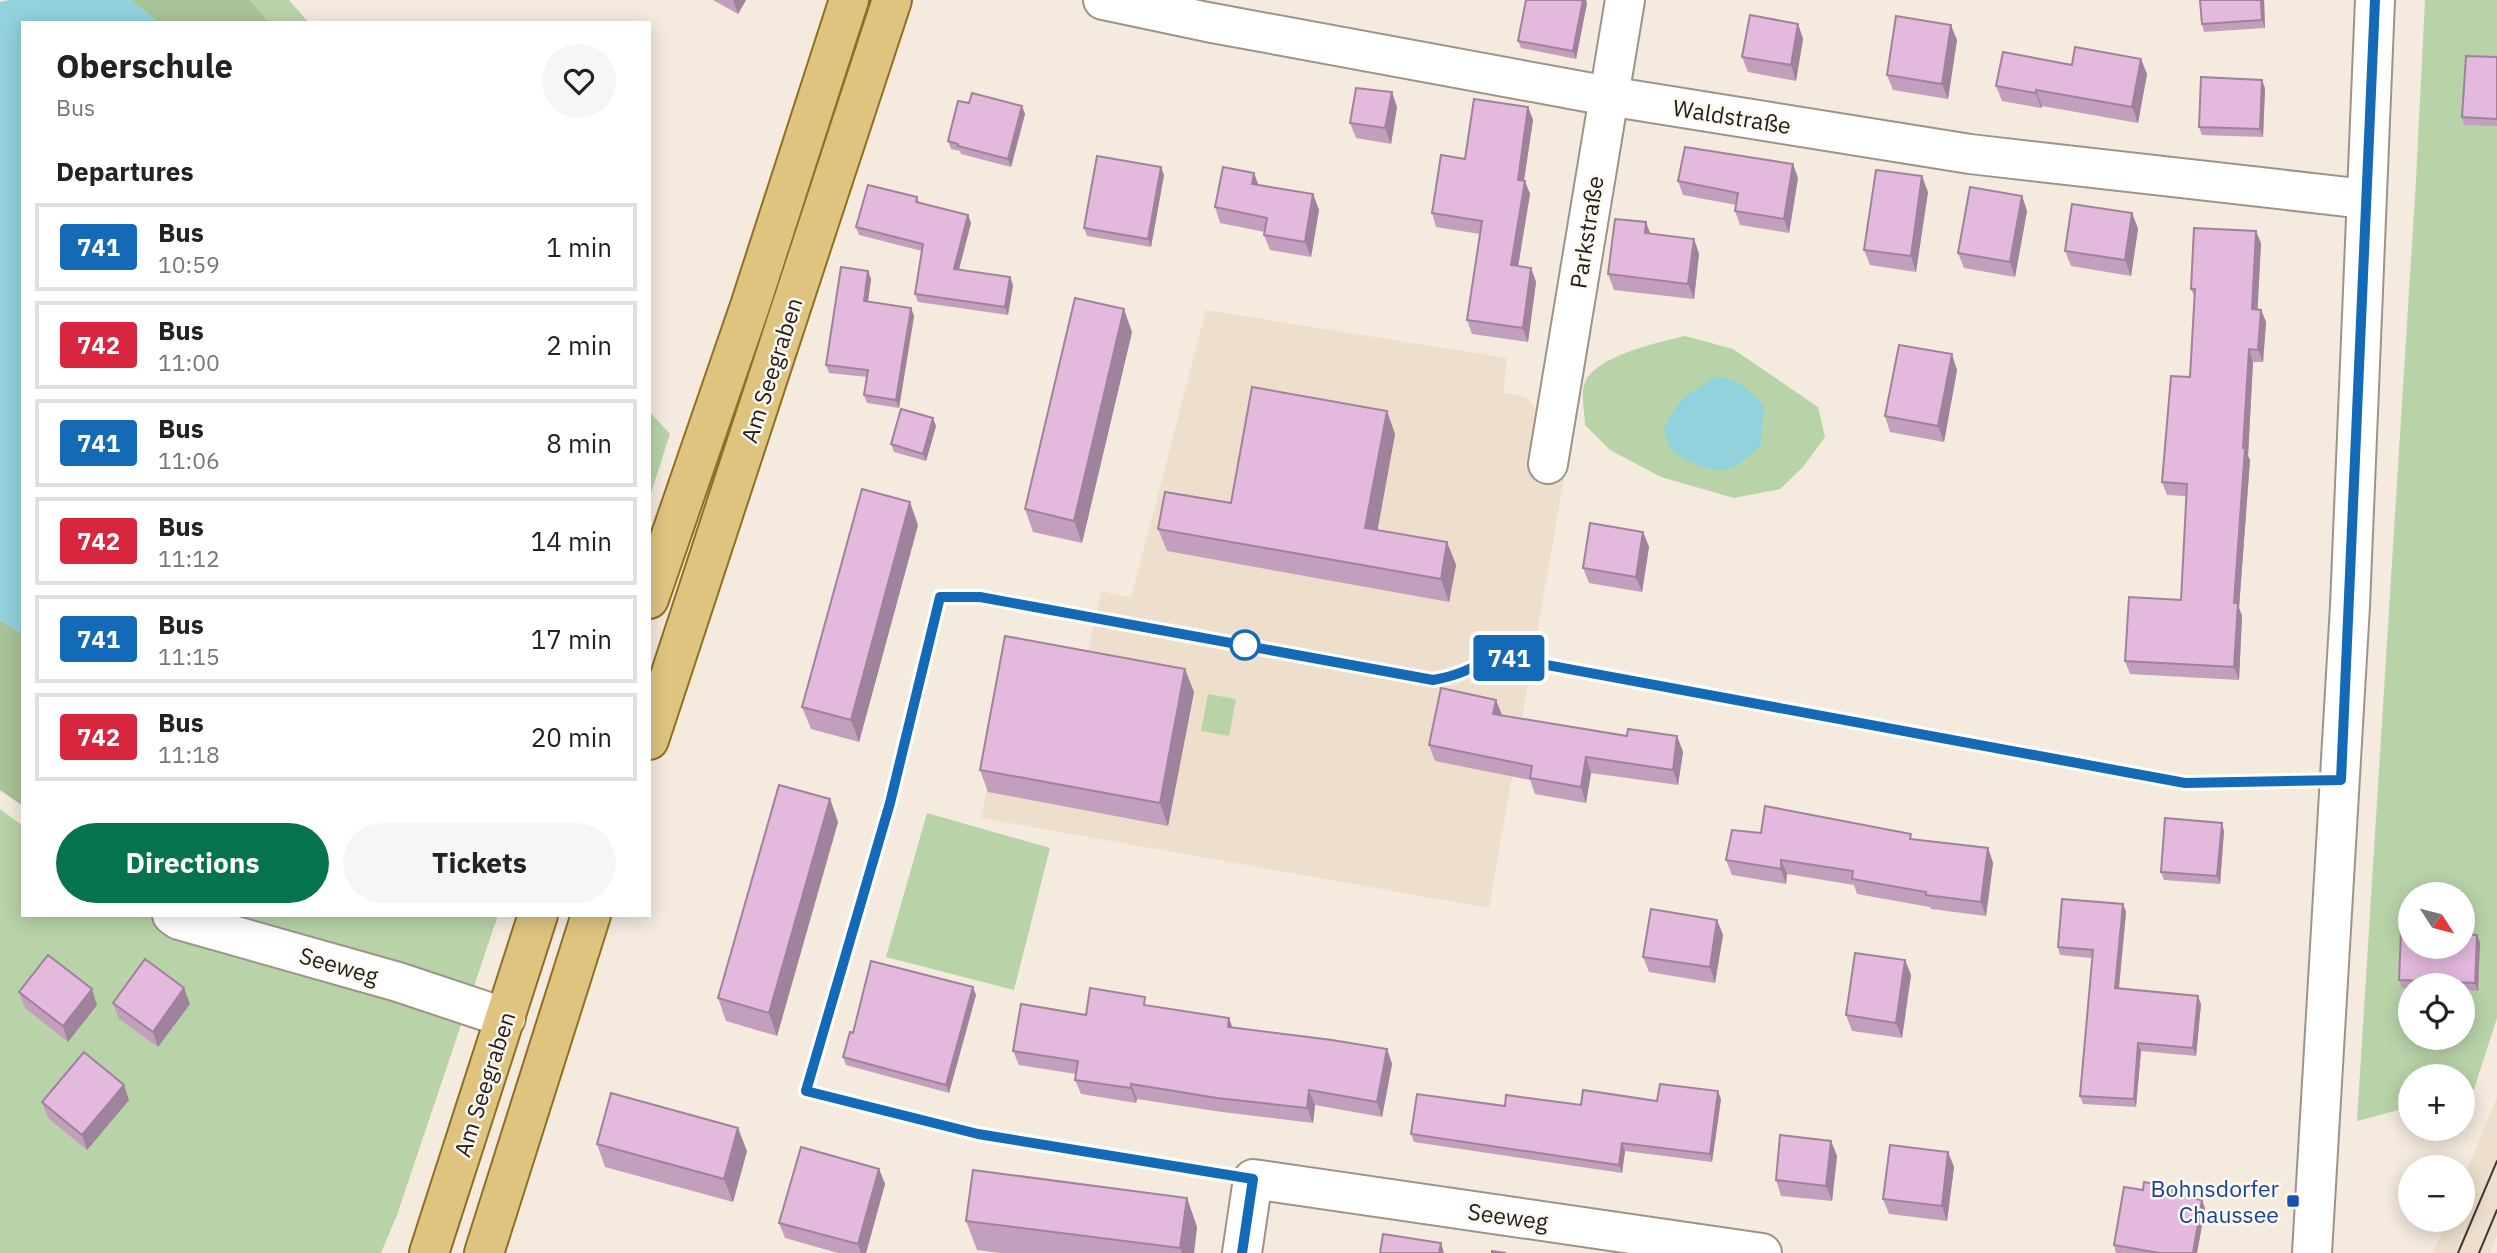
<!DOCTYPE html>
<html lang="en">
<head>
<meta charset="utf-8">
<style>
	body { margin:0; font-family:"IBM Plex Sans",sans-serif; background:#f6f6f6; color:#222; height:100vh; display:flex; flex-direction:column; font-size:26px; white-space:nowrap }
	* { box-sizing:border-box; margin:0 }
	p { font-size:23px; color:#767676 }
	.icon { flex:none; width:38px; height:38px; fill:none; stroke:currentColor; stroke-width:2; stroke-linecap:round; stroke-linejoin:round }
	.map { position:relative; flex:1; overflow:hidden }
	.side { position:absolute; left:21px; top:21px; width:630px; height:896px; display:flex; flex-direction:column; background:#fff; border-radius:0px; box-shadow:0 4px 18px #0003 }
	.side>* { flex:none }
	.badge { padding:0 14px; border-radius:5px; font-size:24px; line-height:46px }
	.needle { width:46px; rotate:126deg }
	.buttons { position:absolute; left:2398px; top:882px; display:grid; gap:14px }
	.buttons a { display:grid; place-items:center; width:77px; height:77px; border-radius:50%; background:#fff; box-shadow:0 4px 18px #0003; font-size:35px }
	.map>.badge { position:absolute; translate:-50% -50%; box-shadow:0 0 0 4px #fff }
	h2 { padding:0 35px; font-size:26px; line-height:63px }
	.round { display:grid; place-items:center; flex:none; width:74px; height:74px; border-radius:37px; background:#f6f6f6 }
	.overview { display:flex; align-items:center; justify-content:space-between; height:119px; padding:0 35px }
	h1 { font-size:33px; font-weight:700; line-height:52px }
	.primary-button { display:flex; gap:14px; margin-top:auto; padding:14px 35px }
	.primary-button a { flex:1; height:80px; border-radius:42px; background:#05744e; color:#fff; font-size:28px; font-weight:700; line-height:80px; text-align:center }
	.primary-button a+a { background:#f6f6f6; color:#222 }
	ul { padding:0; list-style:none }
	li { display:flex; align-items:center; gap:21px; height:88px; margin:0 14px 10px; padding:0 21px; border:4px solid #e0e0e0; border-radius:0px }
	li div { flex:1 }
	li b { display:block; font-size:26px }
	li em { font-style:normal }
	li .badge { min-width:77px; font-weight:700; text-align:center }
	.map>svg:first-child { display:block }
	.built { fill:#eddfcc }
	.green { fill:#b8d3a8; fill-rule:evenodd }
	.forest { fill:#a7c397 }
	.water { fill:#91d2dd }
	.lines { fill:none; stroke-linecap:round; stroke-linejoin:round }
	.minor-casing { stroke:#9c9488; stroke-width:42 }
	.tertiary-casing { stroke:#9c9488; stroke-width:42 }
	.primary-casing { stroke:#8f7023; stroke-width:42 }
	.minor { stroke:#fff; stroke-width:38 }
	.tertiary { stroke:#fff; stroke-width:38 }
	.primary { stroke:#dfc47f; stroke-width:38 }
	.tram { stroke:#3e3934; stroke-width:2 }
	.wall { fill:#c39fbe }
	.shaded-wall { fill:#9f829b }
	.building { fill:#e3b9dd; stroke:#9f829b; stroke-width:2 }
	.line-casing { stroke:#fff; stroke-width:16 }
	.line { stroke:#156ab8; stroke-width:10 }
	.stop-dot { fill:#fff; stroke:#156ab8; stroke-width:3.5 }
	.transit-dot { fill:#1a4fb4; stroke:#fef8f0; stroke-width:2.5 }
	.labels { text-anchor:middle; dominant-baseline:central; stroke-width:5; stroke-linejoin:round; paint-order:stroke }
	.street-label { font-size:23px; fill:#211d19; stroke:#fef8f0 }
	.transit-label { font-size:23px; fill:#164399; stroke:#fef8f0; text-anchor:end }
</style>
</head>
<body>
<div class="map">
<svg width="2497" height="1253" viewBox="0 0 2497 1253">
	<rect width="100%" height="100%" fill="#f4eade"/>
	<path class="built" d="M1206,310L1507,358L1503,393L1526,397L1538,412L1566,467L1489,908L981,818L1012,657L1084,670L1101,591L1131,598Z
		M2497,1097V1235L2490,1253H2433L2447,1220H2462V1182Z"/>
	<path class="green" d="M250,0H289L309,23H269Z
		M2425,0H2497V1018L2474,1089L2462,1092V1076H2410V1107L2357,1121L2416,180ZM2410,894H2462V947H2410ZM2410,985H2462V1038H2410Z
		M1685,336L1733,349L1818,407L1825,437L1803,467L1780,489L1734,498L1661,477L1610,450L1585,425C1585,414 1580,393 1585,382C1598,355 1657,343 1685,336Z
		M649,411L670,434L649,499Z
		M1208,694L1236,699L1229,736L1201,731Z
		M0,809L23,826V915H498L397,1215L381,1253H0Z
		M927,813L1050,848L1014,990L886,957Z"/>
	<path class="forest" d="M131,0H250L269,23H159Z
		M0,620L23,634V806L0,790Z"/>
	<path class="water" d="M9,0H131L159,23H23V634L0,620V2Z
		M1715,377C1737,378 1750,390 1764,406L1761,445C1751,454 1737,468 1724,470C1711,472 1681,460 1673,451C1668,445 1666,437 1664,430C1677,399 1687,395 1715,377Z"/>
	<g class="lines">
		<g class="minor-casing">
			<path id="minor" d="M1103,0L1207,22L1608,96L1970,154L2365,199
				M1548,464L1625,0
				M172,915L179,920L398,982L506,1018
				M1242,1253L1253,1179L1762,1253"/>
		</g>
		<g class="tertiary-casing">
			<path id="tertiary" d="M2312,1253L2350,606L2375,0"/>
		</g>
		<g class="primary-casing">
			<path id="primary" d="M649,599L750,306L849,0
				M649,740L892,0
				M429,1253L538,915
				M484,1253L591,915"/>
		</g>
		<use href="#minor" class="minor"/>
		<use href="#tertiary" class="tertiary"/>
		<use href="#primary" class="primary"/>
		<path class="tram" d="M2458,1253L2497,1161
			M2479,1253L2497,1210"/>
	</g>
	<path class="wall" d="M713,0H746L738,14Z
		M2200,0H2264L2265,28L2204,32L2202,24Z
		M1587,3L1576,59L1521,48L1518,41Z
		M1798,24L1803,39L1796,81L1748,72L1742,57Z
		M1957,40L1948,99L1893,90L1887,75Z
		M2497,57V126L2464,125L2462,117Z
		M2072,65L2147,74L2138,123L2042,106L2041,108L2002,101L1996,86Z
		M2265,88L2263,137L2202,135L2199,127Z
		M1397,107L1391,144L1356,138L1350,123Z
		M1528,107L1533,120L1524,181L1530,194L1518,266L1531,268L1536,282L1528,342L1472,334L1467,320L1480,234L1436,227L1432,213L1465,159Z
		M1025,114L1011,167L961,154L960,151L951,149L948,141Z
		M1254,173L1258,185L1313,194L1319,210L1311,257L1270,250L1264,235L1265,232L1220,223L1215,207Z
		M1164,175L1151,247L1087,236L1084,228Z
		M1798,178L1789,233L1740,225L1735,211L1736,205L1683,195L1678,181Z
		M1928,192L1916,272L1870,265L1864,250Z
		M2022,196L2027,211L2015,277L1964,268L1958,253Z
		M917,197L919,202L968,215L971,223L959,269L1013,285L1008,315L918,302L915,294L922,251L859,235L856,227Z
		M2132,213L2138,229L2131,276L2071,266L2065,251Z
		M1694,239L1699,254L1694,299L1614,290L1608,274Z
		M2261,243L2257,309L2261,310L2266,322L2263,362H2253L2248,456L2250,460L2239,608L2242,616L2239,680L2130,674L2125,661L2181,600L2186,496L2167,495L2162,482L2190,377L2195,298L2191,289Z
		M868,271L871,279L868,301L911,308L914,316L899,408L867,403L864,395L867,377L829,373L826,365Z
		M1132,332L1082,543L1033,532L1025,509Z
		M1957,370L1944,442L1890,432L1885,416Z
		M936,426L926,461L894,452L891,444Z
		M1395,434L1377,530L1447,542L1456,565L1449,602L1167,551L1158,529L1231,503Z
		M918,525L859,742L811,729L802,707Z
		M1643,532L1649,547L1642,592L1589,583L1583,568Z
		M1194,692L1168,826L988,792L980,770Z
		M1502,715L1627,736H1677L1683,752L1678,785L1591,773L1586,803L1535,794L1530,780L1435,761L1429,745Z
		M830,799L838,822L777,1036L726,1021L718,998Z
		M2224,831L2220,884L2164,880L2161,872Z
		M1761,833L1913,839L1988,848L1993,863L1986,916L1931,909L1930,907L1857,894L1854,885L1787,874L1786,884L1732,875L1726,860Z
		M2123,904L2126,912L2119,989L2201,1004L2196,1056L2141,1051L2136,1107L2083,1104L2080,1096L2092,958L2060,955L2058,947Z
		M1717,920L1723,935L1715,983L1649,972L1643,957Z
		M2480,943L2478,991L2462,990V985H2410V988H2402L2399,980Z
		M1905,960L1911,975L1902,1038L1852,1031L1846,1015Z
		M19,992L97,1005L68,1042L25,1008Z
		M976,995L949,1093L846,1065L843,1057L853,1033Z
		M113,1003L190,1004L158,1047L119,1019Z
		M1148,1006L1229,1018L1232,1027L1387,1049L1392,1064L1382,1117L1315,1105L1313,1123L1222,1112L1137,1099L1136,1103L1081,1094L1075,1080L1076,1074L1019,1065L1013,1051L1086,1015Z
		M1721,1099L1712,1162L1625,1151L1622,1173L1414,1142L1411,1134L1505,1106L1581,1105L1657,1101Z
		M129,1100L87,1150L48,1118L42,1102Z
		M1831,1141L1837,1156L1832,1201L1781,1196L1776,1180Z
		M597,1144L747,1151L733,1202L605,1167Z
		M1948,1152L1954,1167L1947,1221L1889,1214L1883,1199Z
		M879,1169L885,1184L866,1253H838L785,1238L779,1223Z
		M2175,1195V1196L2205,1208L2197,1253H2116L2114,1245Z
		M1187,1198L1197,1227L1194,1253H1000L977,1250L966,1221Z"/>
	<path class="shaded-wall" d="M733,0H746L738,14Z
		M1583,0H1586L1587,3L1576,59L1573,51Z
		M2261,0H2264L2265,28L2262,20Z
		M1798,24L1803,39L1796,81L1791,65Z
		M1951,25L1957,40L1948,99L1942,84Z
		M2141,59L2147,74L2138,123L2132,107Z
		M2262,80L2265,88L2263,137L2260,129Z
		M2036,90L2042,106L2041,108L2036,93Z
		M1392,92L1397,107L1391,144L1385,128Z
		M1022,106L1025,114L1011,167L1008,159Z
		M1528,107L1533,120L1522,193L1518,180Z
		M1793,164L1798,178L1789,233L1784,219Z
		M1161,167L1164,175L1151,247L1148,239Z
		M1254,173L1260,189L1252,184Z
		M1922,176L1928,192L1916,272L1911,256Z
		M1525,181L1530,194L1516,279L1511,265Z
		M1313,194L1319,210L1311,257L1305,242Z
		M2022,196L2027,211L2015,277L2010,262Z
		M2132,213L2138,229L2131,276L2125,260Z
		M968,215L971,223L957,277L954,269Z
		M1646,222L1652,238L1645,233Z
		M2256,231L2261,243L2257,322L2252,309Z
		M1694,239L1699,254L1694,299L1688,284Z
		M1531,268L1536,282L1528,342L1523,328Z
		M868,271L871,279L867,309L864,301Z
		M1010,277L1013,285L1008,315L1005,307Z
		M911,308L914,316L899,408L896,400Z
		M1124,309L1132,332L1082,543L1074,521Z
		M2261,310L2266,322L2263,362L2258,350Z
		M2249,349L2253,362L2248,456L2250,460L2239,608L2242,616L2239,680L2234,667V603Z
		M1952,354L1957,370L1944,442L1938,426Z
		M1387,411L1395,434L1374,550L1365,528Z
		M933,418L936,426L926,461L923,454Z
		M910,502L918,525L859,742L851,720Z
		M1643,532L1649,547L1642,592L1636,577Z
		M1447,542L1456,565L1449,602L1441,579Z
		M1185,669L1194,692L1168,826L1160,803Z
		M1496,700L1502,715L1493,714Z
		M1677,736L1683,752L1678,785L1673,770Z
		M1586,757L1591,773L1586,803L1581,787Z
		M830,799L838,822L777,1036L769,1013Z
		M2222,823L2224,831L2220,884L2217,876Z
		M1988,848L1993,863L1986,916L1981,902Z
		M1781,860L1787,874L1786,884L1781,869Z
		M2123,904L2126,912L2118,996L2115,988Z
		M1717,920L1723,935L1715,983L1710,967Z
		M2477,935L2480,943L2478,991L2475,983Z
		M1905,960L1911,975L1902,1038L1896,1023Z
		M973,987L976,995L949,1093L946,1085Z
		M184,988L190,1004L158,1047L153,1032Z
		M92,989L97,1005L68,1042L63,1026Z
		M2198,996L2201,1004L2196,1056L2193,1048Z
		M1229,1018L1234,1032L1228,1027Z
		M2138,1043L2141,1051L2136,1107L2134,1099Z
		M1387,1049L1392,1064L1382,1117L1377,1102Z
		M1131,1084L1137,1099L1136,1103L1131,1088Z
		M124,1085L129,1100L87,1150L82,1135Z
		M1309,1090L1315,1105L1313,1123L1307,1108Z
		M1718,1091L1721,1099L1712,1162L1710,1154Z
		M738,1128L747,1151L733,1202L724,1179Z
		M1831,1141L1837,1156L1832,1201L1826,1186Z
		M1622,1143L1625,1151L1622,1173L1619,1165Z
		M1948,1152L1954,1167L1947,1221L1942,1206Z
		M879,1169L885,1184L866,1253H861L858,1244Z
		M1187,1198L1197,1227L1194,1253H1182L1180,1248Z
		M2202,1200L2205,1208L2197,1253H2193Z
		M1441,1243L1444,1253H1439Z"/>
	<path class="building" d="M1526,0H1583L1573,51L1518,41Z
		M2200,0H2261L2262,20L2202,24Z
		M1750,15L1798,24L1791,65L1742,57Z
		M1896,16L1951,25L1942,84L1887,75Z
		M2075,47L2141,59L2132,107L2036,90V93L1996,86L2003,52L2072,65Z
		M2466,56L2497,57V119L2462,117Z
		M2201,77L2262,80L2260,129L2199,127Z
		M1356,88L1392,92L1385,128L1350,123Z
		M972,93L1022,106L1008,159L958,146V144L948,141L958,101L969,103Z
		M1474,99L1528,107L1518,180L1525,181L1511,265L1531,268L1523,328L1467,320L1482,221L1432,213L1441,155L1465,159Z
		M1685,147L1793,164L1784,219L1735,211L1738,193L1678,181Z
		M1097,156L1161,167L1148,239L1084,228Z
		M1223,167L1254,173L1252,184L1313,194L1305,242L1264,235L1267,218L1215,207Z
		M1876,170L1922,176L1911,256L1864,250Z
		M868,185L917,197L916,202L968,215L954,269L1010,277L1005,307L915,294L923,244L856,227Z
		M1970,187L2022,196L2010,262L1958,253Z
		M2072,204L2132,213L2125,260L2065,251Z
		M1615,219L1646,222L1645,233L1694,239L1688,284L1608,274Z
		M2194,228L2256,231L2252,309L2261,310L2258,350L2249,349L2243,448H2245L2234,603H2238L2234,667L2125,661L2129,597L2181,600L2187,484L2162,482L2171,376L2190,377L2195,289H2191Z
		M841,267L868,271L864,301L911,308L896,400L864,395L868,370L826,365Z
		M1075,298L1124,309L1074,521L1025,509Z
		M1899,345L1952,354L1938,426L1885,416Z
		M1252,387L1387,411L1365,528L1447,542L1441,579L1158,529L1165,492L1231,503Z
		M901,409L933,418L923,454L891,444Z
		M862,489L910,502L851,720L802,707Z
		M1590,523L1643,532L1636,577L1583,568Z
		M1005,636L1185,669L1160,803L980,770Z
		M1441,688L1496,700L1493,714L1627,736L1628,729L1677,736L1673,770L1586,757L1581,787L1530,778L1532,766L1429,745Z
		M779,785L830,799L769,1013L718,998Z
		M1765,806L1911,834L1910,839L1988,848L1981,902L1926,895V892L1852,879L1853,871L1781,860V869L1726,860L1732,830L1761,833Z
		M2165,818L2222,823L2217,876L2161,872Z
		M2062,899L2123,904L2115,988L2198,996L2193,1048L2138,1043L2134,1099L2080,1096L2093,950L2058,947Z
		M1651,909L1717,920L1710,967L1643,957Z
		M2401,932H2410V947H2462V934L2477,935L2475,983L2399,980Z
		M1855,953L1905,960L1896,1023L1846,1015Z
		M48,955L92,989L63,1026L19,992Z
		M145,959L184,988L153,1032L113,1003Z
		M871,961L973,987L946,1085L843,1057L850,1032L853,1033Z
		M1090,988L1145,997L1144,1005L1229,1018L1228,1027L1332,1040L1387,1049L1377,1102L1309,1090L1307,1108L1217,1098L1131,1084V1088L1075,1080L1078,1061L1013,1051L1021,1004L1086,1015Z
		M84,1052L124,1085L82,1135L42,1102Z
		M1660,1084L1718,1091L1710,1154L1622,1143L1619,1165L1411,1134L1417,1094L1505,1106L1506,1095L1581,1105L1583,1090L1657,1101Z
		M611,1093L738,1128L724,1179L597,1144Z
		M1780,1135L1831,1141L1826,1186L1776,1180Z
		M1890,1145L1948,1152L1942,1206L1883,1199Z
		M801,1147L879,1169L858,1244L779,1223Z
		M973,1170L1187,1198L1180,1248L966,1221Z
		M2144,1182L2172,1187L2171,1195L2202,1200L2193,1253H2159L2114,1245L2124,1187L2143,1190Z
		M1383,1234L1441,1243L1439,1253H1380Z
		M1492,1251L1506,1253H1492Z"/>
	<g class="lines">
		<g class="line-casing">
			<path id="line" d="M1242,1253L1253,1179L978,1134L806,1091L890,803L940,597H980L1433,680C1456,676 1473,669 1493,655L2185,783L2341,780L2375,0"/>
		</g>
		<use href="#line" class="line"/>
	</g>
	<circle class="stop-dot" cx="1245" cy="645" r="14"/>
	<rect class="transit-dot" x="2286" y="1194" width="14" height="14" rx="3.5"/>
	<g class="labels">
		<g class="street-label">
			<text transform="translate(1732 116) rotate(9)">Waldstraße</text>
			<text transform="translate(1586 232) rotate(-81)">Parkstraße</text>
			<text transform="translate(771 370) rotate(-72)">Am Seegraben</text>
			<text transform="translate(339 965) rotate(16)">Seeweg</text>
			<text transform="translate(484 1084) rotate(-72)">Am Seegraben</text>
			<text transform="translate(1508 1216) rotate(8)">Seeweg</text>
		</g>
		<g class="transit-label">
			<text x="2279" y="1188">Bohnsdorfer<tspan x="2279" dy="26">Chaussee</tspan></text>
		</g>
	</g>
</svg>
<div class="buttons">
<a><svg class="needle" viewBox="-14 -14 28 28"><path d="M0-13l5 13h-10z" fill="#e53935"/><path d="M0 13l5-13h-10z" fill="#767676"/></svg></a>
<a><svg class="icon" aria-label="locate" viewBox="0 0 24 24"><circle cx="12" cy="12" r="6"/><path d="M12 2v4M12 18v4M2 12h4M18 12h4"/></svg></a>
<a>+</a>
<a>−</a>
</div>
<b class="badge" style="left:1509px;top:658px;background:#156ab8;color:#fff">741</b>
<section class="side">
<div class="overview"><div><h1>Oberschule</h1><p>Bus</p></div><a class="round"><svg class="icon" aria-label="heart" viewBox="0 0 24 24"><path d="M12 20l-8-8c-3-5 5-10 8-4 3-6 11-1 8 4z"/></svg></a></div>
<h2>Departures</h2>
<ul>
<li><span class="badge" style="background:#156ab8;color:#fff">741</span><div><b>Bus</b><p>10:59</p></div><em>1 min</em></li>
<li><span class="badge" style="background:#d7263d;color:#fff">742</span><div><b>Bus</b><p>11:00</p></div><em>2 min</em></li>
<li><span class="badge" style="background:#156ab8;color:#fff">741</span><div><b>Bus</b><p>11:06</p></div><em>8 min</em></li>
<li><span class="badge" style="background:#d7263d;color:#fff">742</span><div><b>Bus</b><p>11:12</p></div><em>14 min</em></li>
<li><span class="badge" style="background:#156ab8;color:#fff">741</span><div><b>Bus</b><p>11:15</p></div><em>17 min</em></li>
<li><span class="badge" style="background:#d7263d;color:#fff">742</span><div><b>Bus</b><p>11:18</p></div><em>20 min</em></li>
</ul>
<div class="primary-button"><a>Directions</a><a>Tickets</a></div>
</section>
</div>
</body>
</html>
